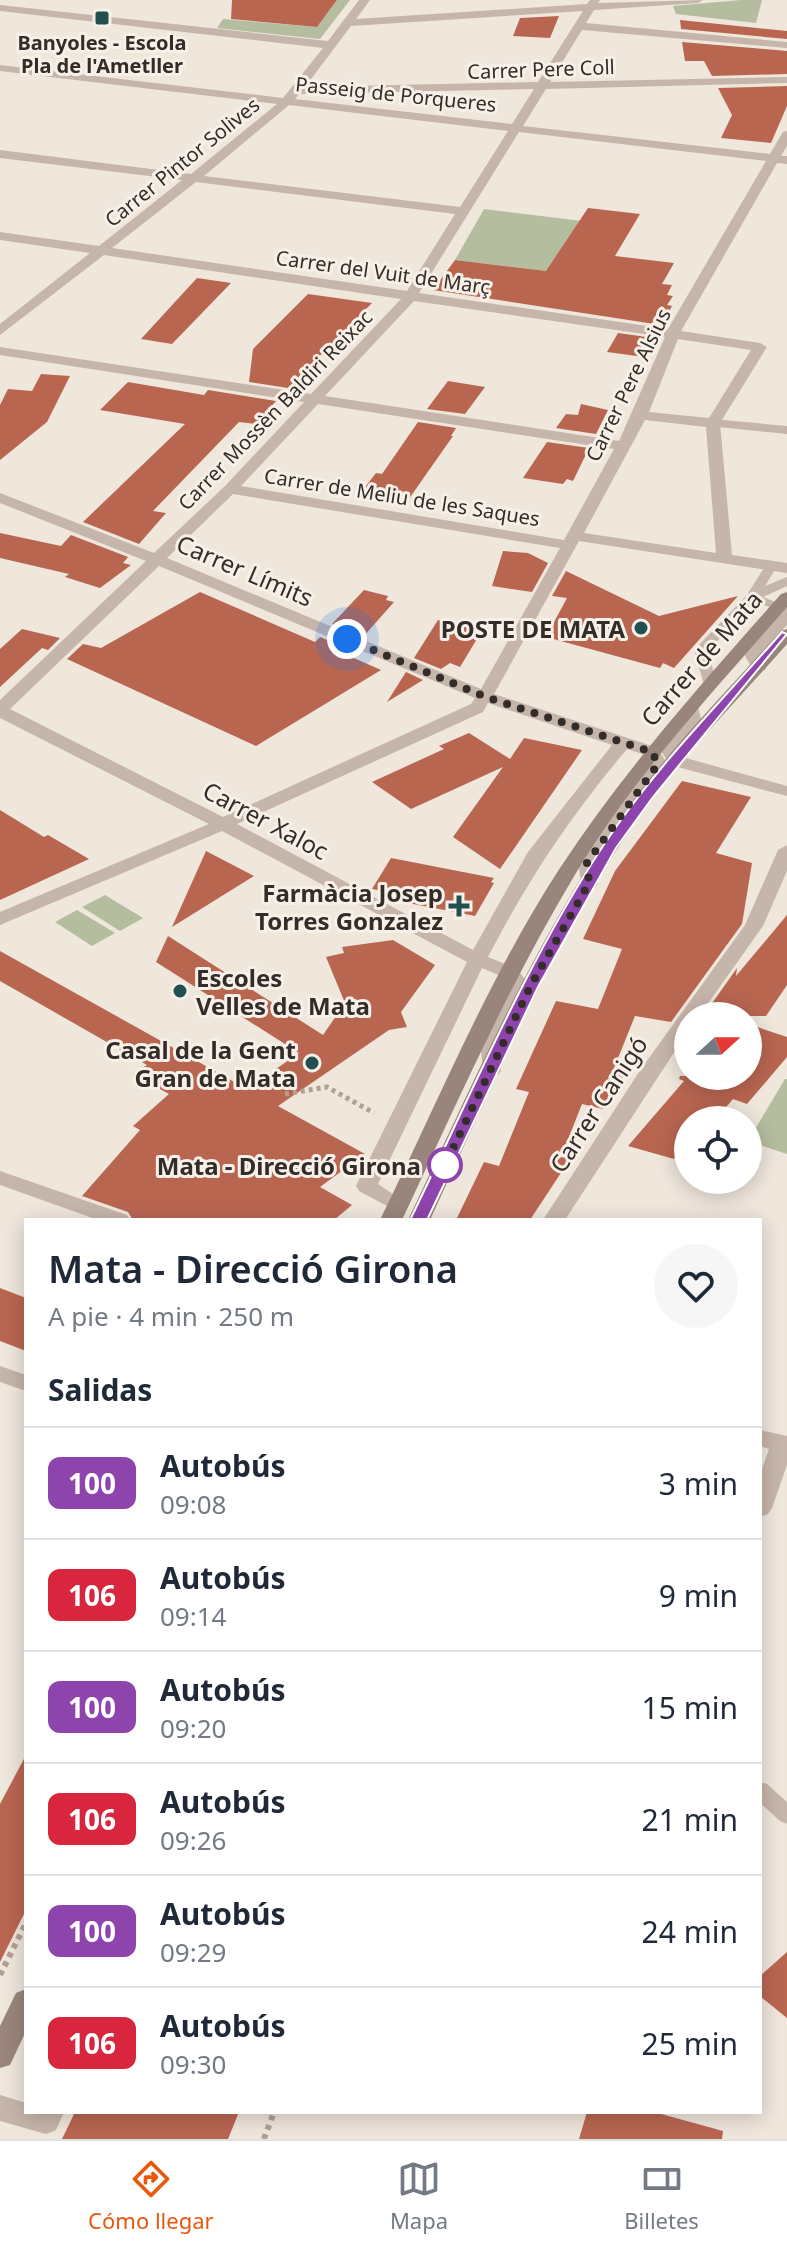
<!DOCTYPE html>
<html lang="es">
<head>
<meta charset="utf-8">
<style>
	body { margin:0; font-family:"Noto Sans",sans-serif; background:#f6f6f7; color:#1f2937; height:100vh; display:flex; flex-direction:column; font-size:30px; white-space:nowrap }
	* { box-sizing:border-box; margin:0 }
	p { font-size:26px; color:#747a83 }
	.icon { flex:none; width:44px; height:44px; fill:none; stroke:currentColor; stroke-width:2; stroke-linecap:round; stroke-linejoin:round }
	.map { position:relative; flex:1; overflow:hidden }
	.side { position:absolute; left:24px; top:1218px; width:738px; height:896px; display:flex; flex-direction:column; background:#fff; border-radius:0px; box-shadow:0 4px 20px #0003 }
	.side>* { flex:none }
	.badge { padding:0 16px; border-radius:12px; font-size:28px; line-height:52px }
	.needle { width:52px; rotate:69deg }
	.tools { position:absolute; left:674px; top:1002px; display:grid; gap:16px }
	.tools a { display:grid; place-items:center; width:88px; height:88px; border-radius:50%; background:#fff; box-shadow:0 4px 20px #0003; font-size:40px }
	.you { position:absolute; width:40px; height:40px; margin:-20px; border:6px solid #fff; border-radius:50%; background:#1a73e8; box-shadow:0 0 0 12px #1a73e833 }
	.map>.badge { position:absolute; translate:-50% -50%; box-shadow:0 0 0 4px #fff }
	h2 { padding:0 24px; font-size:30px; line-height:72px }
	.round { display:grid; place-items:center; flex:none; width:84px; height:84px; border-radius:42px; background:#f6f6f7 }
	.head { display:flex; align-items:center; justify-content:space-between; height:136px; padding:0 24px }
	h1 { font-size:38px; font-weight:600; line-height:60px }
	ul { padding:0; list-style:none }
	li { display:flex; align-items:center; gap:24px; height:112px; padding:0 24px; border-top:2px solid #e0e1e3 }
	li div { flex:1 }
	li b { display:block; font-size:30px }
	li em { font-style:normal }
	li .badge { min-width:88px; font-weight:700; text-align:center }
	.tabs { display:flex; justify-content:space-around; align-items:center; height:112px; border-top:2px solid #e0e1e3; background:#fff; font-size:22px; color:#747a83 }
	.tabs a { display:grid; justify-items:center; gap:4px }
	.tabs .active { color:#ea580c }
	.map>svg:first-child { display:block }
	.green { fill:#b4bd9e }
	.building { fill:#b96651 }
	.lines { fill:none; stroke-linecap:round; stroke-linejoin:round }
	.path-far1 { stroke:#b2a094; stroke-width:5; stroke-dasharray:4 4; stroke-linecap:butt }
	.path { stroke:#b2a094; stroke-width:6; stroke-dasharray:5 5; stroke-linecap:butt }
	.service { fill:#c6b5aa; fill-rule:evenodd }
	.pedestrian { fill:#c6b5aa; fill-rule:evenodd }
	.minor { fill:#c6b5aa; fill-rule:evenodd }
	.secondary { fill:#99857b; fill-rule:evenodd }
	.line { fill:#8e44ad; stroke:#fff; stroke-width:2 }
	.walk { stroke:#342c28; stroke-width:8; stroke-dasharray:0 14.4 }
	.poi-dot { fill:#225051; stroke:#f7f0e8; stroke-width:3 }
	.stop-dot { fill:#fff; stroke:#8e44ad; stroke-width:4 }
	.labels { text-anchor:middle; dominant-baseline:central; stroke-width:6; stroke-linejoin:round; paint-order:stroke }
	.far-poi-label { font-size:20px; font-weight:bold; fill:#342c28; stroke:#f7f0e8 }
	.far-street-label { font-size:20px; fill:#342c28; stroke:#f7f0e8 }
	.street-label { font-size:24px; fill:#342c28; stroke:#f7f0e8 }
	.poi-label { font-size:24px; font-weight:bold; fill:#342c28; stroke:#f7f0e8; text-anchor:end }
	.stop-label { font-size:24px; font-weight:bold; fill:#342c28; stroke:#f7f0e8; text-anchor:end }
</style>
</head>
<body>
<div class="map">
<svg width="787" height="2139" viewBox="0 0 787 2139">
	<rect width="100%" height="100%" fill="#efe6dc"/>
	<path class="green" d="M337,0H350L320,39L217,28L223,19L317,27Z
		M741,0H762L756,23L676,14L673,6Z
		M484,209L632,227L526,303L528,269L455,260Z
		M105,895L143,918L120,931L82,907Z
		M77,910L115,933L92,946L55,922Z
		M785,1079H787V1154L748,1141Z"/>
	<path class="building" d="M232,0H337L317,27L231,19Z
		M559,16L550,38L513,36L520,18Z
		M680,20L787,31V39L681,29Z
		M682,42L787,51V74L712,76L704,61H685Z
		M787,86V106L771,143L721,138L732,115L718,88Z
		M588,208L640,214L615,256L674,263L662,284L672,285L667,295L673,296L667,305L672,306L661,325L433,290L455,260L546,271Z
		M197,278L231,283L172,344L141,339Z
		M308,294L372,303L288,388L249,382L253,349Z
		M618,333L654,338L644,357L607,352Z
		M41,374L70,376L47,422L0,460V405L8,389L32,391Z
		M448,381L485,387L465,414L427,409Z
		M128,382L204,395L208,390L276,401L256,424L239,422L153,511L166,513L139,544L83,522L185,424L100,410Z
		M581,404L608,410L596,434L556,428L566,414L578,415Z
		M418,422L456,428L451,436H453L406,503L359,495L376,473L382,474Z
		M547,442L589,448L573,481L567,479L563,484L523,478Z
		M0,533L61,546L71,535L128,557L123,563L131,565L100,588L65,577L69,574L0,558Z
		M503,551L528,553L548,563L532,592L492,586Z
		M566,571L659,616L738,596L674,668L663,663L660,668L546,637L567,598L552,596Z
		M364,590L388,596L386,600L394,602L363,637L332,624Z
		M200,592L315,642L320,637L352,650L347,655L381,670L256,746L67,659L83,644L101,648Z
		M438,620L483,629L460,667L450,663L441,669L414,658Z
		M22,629L60,638L48,650L42,648L0,687V649Z
		M406,672L423,680L387,702Z
		M469,733L510,759L524,738L582,750L500,869L453,837L503,767L411,809L372,782L444,749L439,746Z
		M682,781L751,797L716,853L752,863L742,924L671,1022L635,1016L614,1068L628,1070L603,1109L582,1104L561,1157L570,1159L530,1220H456L484,1162L499,1166L529,1092L516,1089L556,1001L598,1009L622,949L583,939L615,871Z
		M0,810L44,837L48,835L89,859L0,900Z
		M206,851L254,876L172,927Z
		M391,858L494,878L491,882L494,883L475,916L398,901L402,895L372,889Z
		M787,915V985L766,1016H703L737,968L736,976Z
		M168,936L323,1035L345,1003L326,957L344,953L342,947L393,940L435,965L401,1012L407,1027L389,1030L278,1106L365,1154L320,1187L352,1205L334,1220H133L128,1212L82,1196L140,1130L133,1126L169,1094L133,1074L147,1065L0,981V951L247,1089L299,1053L156,962Z
		M748,1024L787,1037V1057L747,1104L733,1099L716,1119L702,1114L699,1120H688V1137L674,1159L628,1146L684,1081L679,1079L680,1076H748Z
		M0,1288L26,1298V1351L0,1341Z
		M26,1755V1910L0,1962V1804Z
		M787,1952V2018L760,1996V1976Z
		M75,2112H239L228,2139H62Z
		M587,2112H654L723,2131L722,2139H579Z"/>
	<g class="lines">
		<path class="path-far1" d="M285,1094L327,1087L374,1113"/>
		<path class="path" d="M0,1975L26,1923
			M264,2139L274,2112"/>
		<path class="service" d="M771,562L777,566L765,586L787,577V586L763,597L785,606L779,610L754,602L708,651L717,685L715,688H705L694,650L747,595L767,563Z
			M760,1782L767,1784L787,1802V1824L780,1821L760,1803Z"/>
		<path class="pedestrian" d="M713,419L787,426V434L708,426V420Z"/>
		<path class="minor" d="M359,0H370L356,19L587,4L590,0H600L598,3L703,0L698,3L594,10L586,23L787,42V48L582,30L550,82L787,77V83L546,89L523,126L770,154L783,132L787,131V146L781,156H787V164L777,163L681,331L760,343L767,347L720,423L732,555L787,563V573L579,541L494,694L658,748L667,764L596,863L598,883L596,887H582L578,863L649,764L645,755L627,749C572,814 527,881 488,957L517,969L529,984L500,1044L501,1071L498,1075H484L480,1044L509,984L503,977L482,968L378,1184L409,1205L405,1210L398,1212L359,1191L356,1186L467,962L222,831L0,925V912L209,824L0,718V700L146,561L0,503V493L154,553L225,486L304,402L0,355V347L311,394L401,299L104,255L0,335V324L90,253L0,240V232L99,246L182,180L0,158V150L191,174L277,104L0,71V65L283,98L323,48L0,11V5L328,41ZM583,11L538,82L305,87L351,26ZM534,89L512,124L295,99L299,94ZM289,105L508,131L460,207L204,176ZM519,132L766,161L668,329L419,293ZM196,182L455,214L407,291L112,248ZM414,301L665,337L619,441L325,396ZM678,339L751,350L709,418L649,412ZM318,404L614,449L564,540L241,486ZM645,420L706,427L716,553L584,533ZM233,494L560,548L481,689L167,558ZM159,566L475,698L471,704L223,817L10,709ZM488,703L612,745L528,852L473,950L237,824L483,712Z
			M779,601L787,606V625L761,655L767,666L765,670H753L744,654L776,618L771,606Z
			M690,702L698,707L701,719L677,748L682,757L787,786V796L670,765L659,748L683,718L682,707Z
			M787,845V871L763,926L699,1016H688V1031L565,1220H543L641,1069L745,925L778,850Z
			M0,1171L127,1215L130,1220H98L0,1185Z
			M0,1366L26,1375V1391L0,1382Z
			M760,1430L787,1436V1465L772,1508L768,1514L760,1517V1475L769,1449L760,1446Z
			M0,2095L26,2103V2112H64L56,2130L46,2134L0,2121Z"/>
		<path class="secondary" d="M787,592V607C713,692 634,776 576,873C509,984 457,1103 402,1220H380C437,1104 490,975 560,868C625,769 703,682 781,594Z
			M787,629V644C735,703 678,760 633,825C550,947 492,1086 430,1220H408C473,1084 533,943 620,819C667,751 726,692 781,631Z
			M26,1989V2031L10,2065L0,2068V2026L16,1993Z"/>
	</g>
	<path class="line" d="M782,632L787,634L653,797L616,848L538,987L427,1220L419,1225L413,1224L410,1220C471,1095 526,963 603,846C653,769 722,701 782,632Z"/>
	<g class="lines">
		<path class="walk" d="M347,639L486,697L652,752L658,764L587,863L589,883L530,987L445,1165"/>
	</g>
	<g class="poi-dot">
		<rect x="94" y="10" width="16" height="16" rx="4"/>
		<circle cx="641" cy="628" r="8"/>
		<path d="M455 894h8v8h8v8h-8v8h-8v-8h-8v-8h8z"/>
		<circle cx="180" cy="991" r="8"/>
		<circle cx="312" cy="1063" r="8"/>
	</g>
	<circle class="stop-dot" cx="445" cy="1165" r="16"/>
	<g class="labels">
		<g class="far-poi-label">
			<text x="102" y="42">Banyoles - Escola<tspan x="102" dy="23">Pla de l'Ametller</tspan></text>
		</g>
		<g class="far-street-label">
			<text transform="translate(541 69) rotate(-2)">Carrer Pere Coll</text>
			<text transform="translate(396 94) rotate(6)">Passeig de Porqueres</text>
			<text transform="translate(182 162) rotate(-39)">Carrer Pintor Solives</text>
			<text transform="translate(383 272) rotate(8)">Carrer del Vuit de Març</text>
			<text transform="translate(628 385) rotate(-64)">Carrer Pere Alsius</text>
			<text transform="translate(275 410) rotate(-46)">Carrer Mossèn Baldiri Reixac</text>
			<text transform="translate(402 497) rotate(9)">Carrer de Meliu de les Saques</text>
		</g>
		<g class="street-label">
			<text transform="translate(245 570) rotate(23)">Carrer Límits</text>
			<text transform="translate(701 658) rotate(-49)">Carrer de Mata</text>
			<text transform="translate(266 820) rotate(28)">Carrer Xaloc</text>
			<text transform="translate(598 1104) rotate(-57)">Carrer Canigó</text>
		</g>
		<g class="poi-label">
			<text x="625" y="628">POSTE DE MATA</text>
			<text x="443" y="892">Farmàcia Josep<tspan x="443" dy="28">Torres Gonzalez</tspan></text>
			<text x="196" y="977" text-anchor="start">Escoles<tspan x="196" dy="28">Velles de Mata</tspan></text>
			<text x="296" y="1049">Casal de la Gent<tspan x="296" dy="28">Gran de Mata</tspan></text>
		</g>
		<g class="stop-label">
			<text x="421" y="1165">Mata - Direcció Girona</text>
		</g>
	</g>
</svg>
<div class="tools">
<a><svg class="needle" viewBox="-14 -14 28 28"><path d="M0-13l5 13h-10z" fill="#e53935"/><path d="M0 13l5-13h-10z" fill="#747a83"/></svg></a>
<a><svg class="icon" aria-label="locate" viewBox="0 0 24 24"><circle cx="12" cy="12" r="6"/><path d="M12 2v4M12 18v4M2 12h4M18 12h4"/></svg></a>
</div>
<div class="you" style="left:347px;top:639px"></div>
<section class="side">
<div class="head"><div><h1>Mata - Direcció Girona</h1><p>A pie · 4 min · 250 m</p></div><a class="round"><svg class="icon" aria-label="heart" viewBox="0 0 24 24"><path d="M12 20l-8-8c-3-5 5-10 8-4 3-6 11-1 8 4z"/></svg></a></div>
<h2>Salidas</h2>
<ul>
<li><span class="badge" style="background:#8e44ad;color:#fff">100</span><div><b>Autobús</b><p>09:08</p></div><em>3 min</em></li>
<li><span class="badge" style="background:#d7263d;color:#fff">106</span><div><b>Autobús</b><p>09:14</p></div><em>9 min</em></li>
<li><span class="badge" style="background:#8e44ad;color:#fff">100</span><div><b>Autobús</b><p>09:20</p></div><em>15 min</em></li>
<li><span class="badge" style="background:#d7263d;color:#fff">106</span><div><b>Autobús</b><p>09:26</p></div><em>21 min</em></li>
<li><span class="badge" style="background:#8e44ad;color:#fff">100</span><div><b>Autobús</b><p>09:29</p></div><em>24 min</em></li>
<li><span class="badge" style="background:#d7263d;color:#fff">106</span><div><b>Autobús</b><p>09:30</p></div><em>25 min</em></li>
</ul>
</section>
</div>
<nav class="tabs">
<a class="active"><svg class="icon" aria-label="directions" viewBox="0 0 24 24"><path d="M12 3l9 9-9 9-9-9zM9 14v-3h6M13 9l2 2-2 2"/></svg>Cómo llegar</a>
<a><svg class="icon" aria-label="map" viewBox="0 0 24 24"><path d="M3 6l6-2 6 2 6-2v14l-6 2-6-2-6 2zM9 4v14M15 6v14"/></svg>Mapa</a>
<a><svg class="icon" aria-label="tickets" viewBox="0 0 24 24"><path d="M3 7h18v10H3zM15 7v10"/></svg>Billetes</a>
</nav>
</body>
</html>
